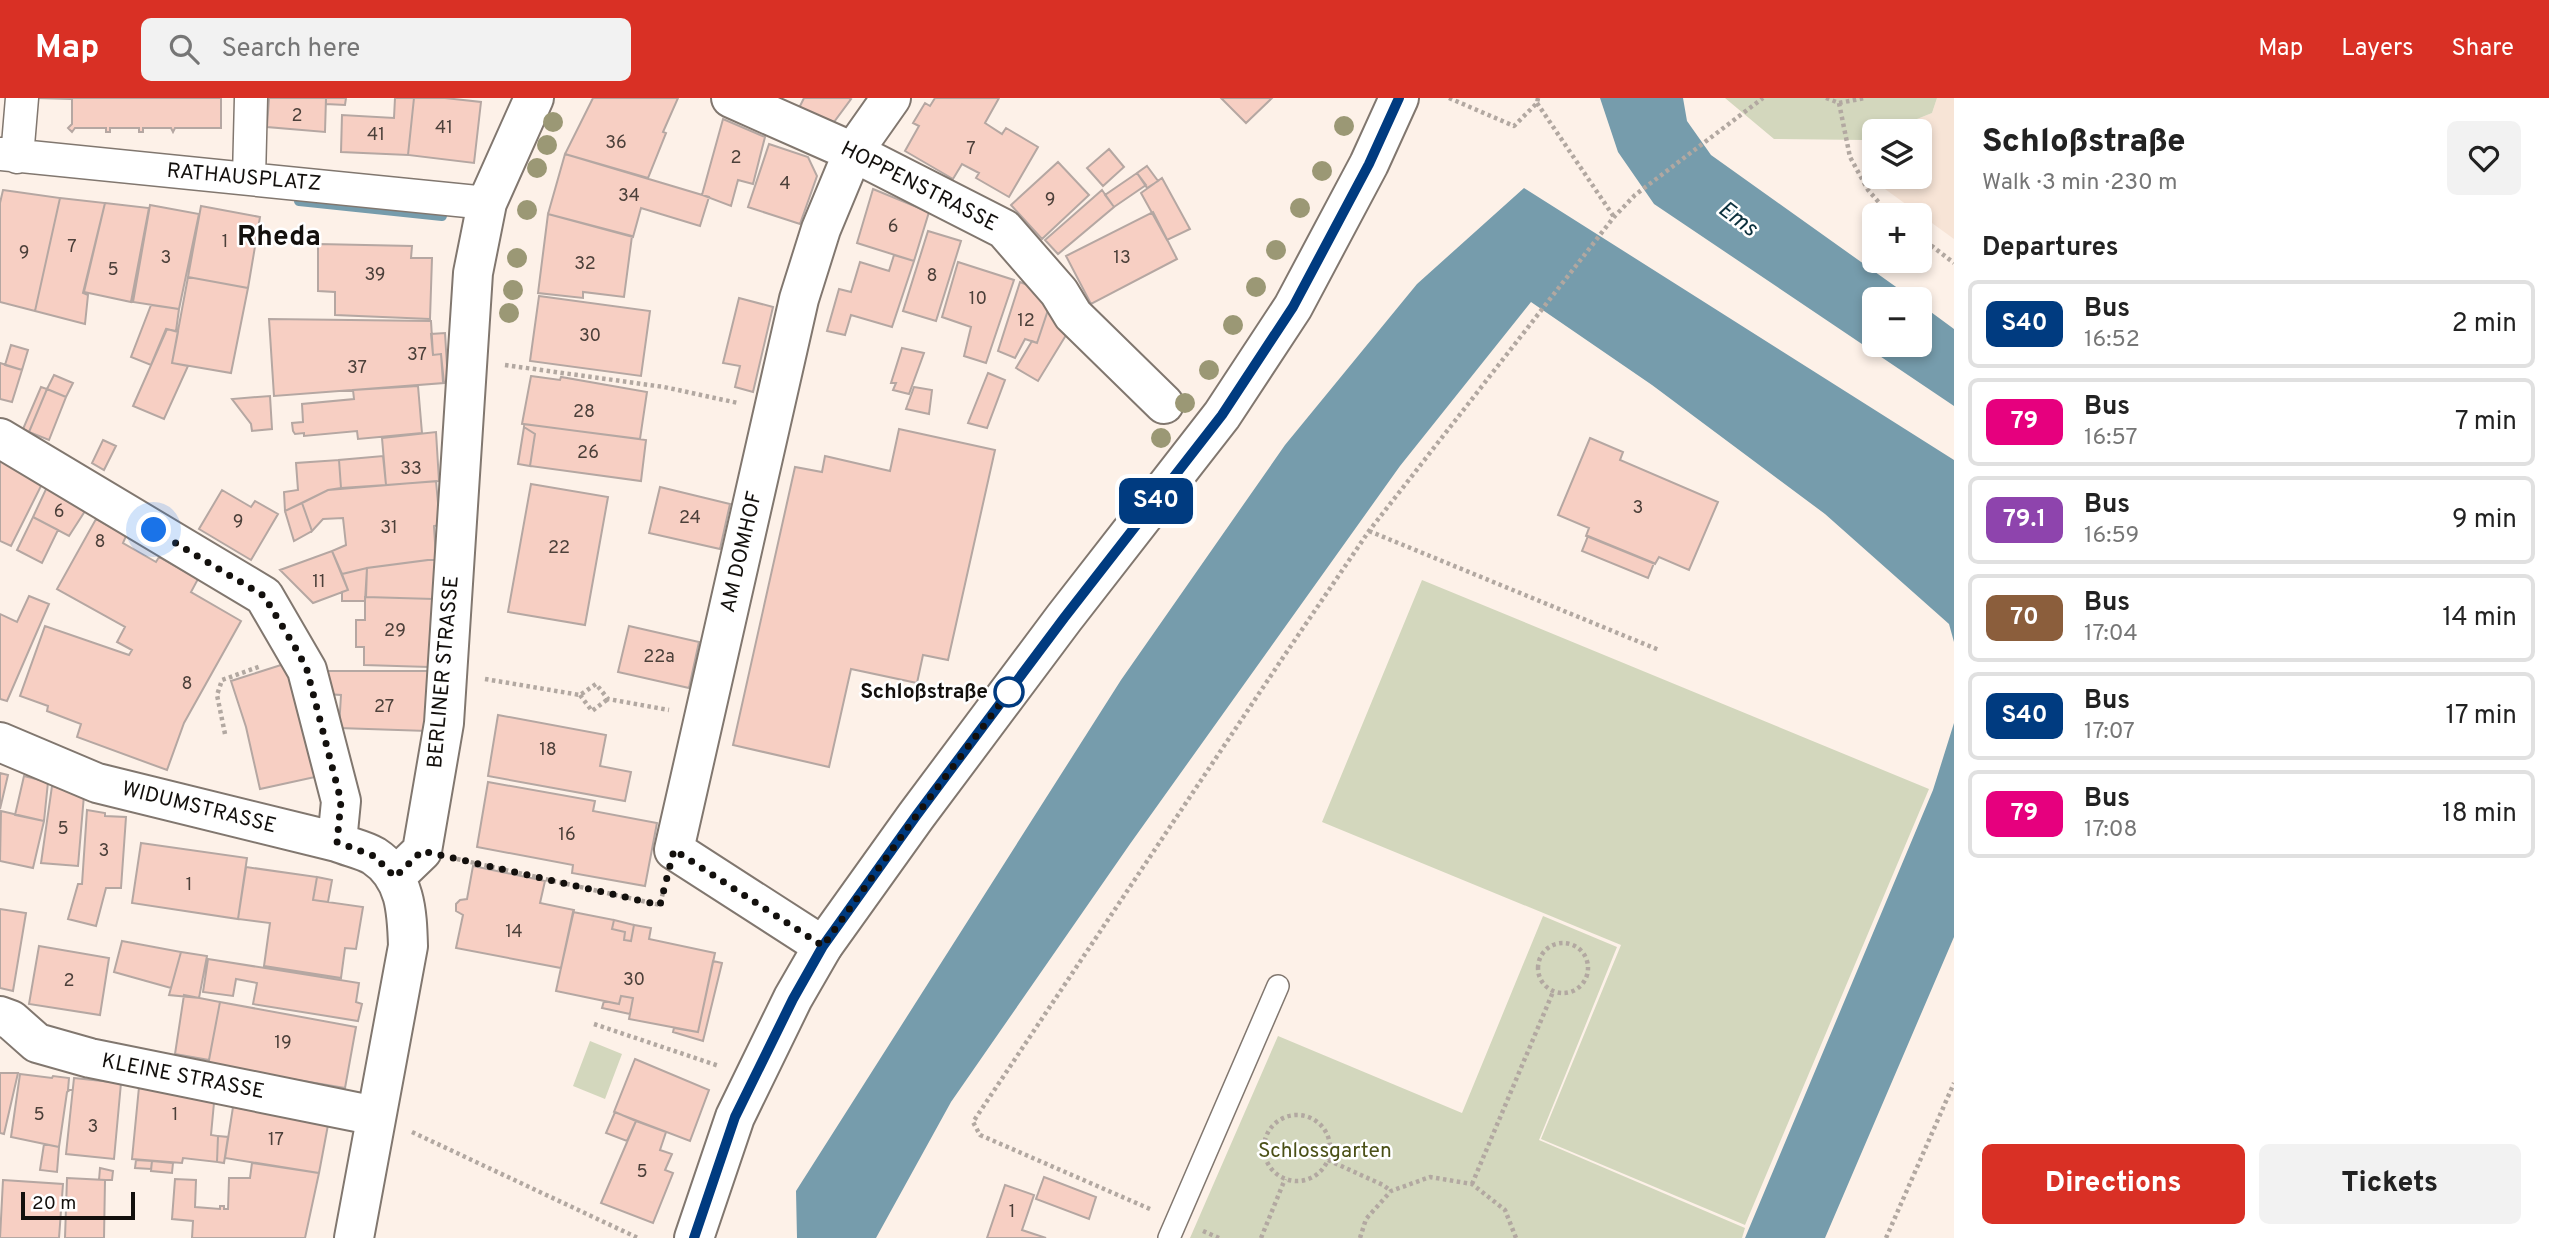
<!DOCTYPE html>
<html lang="en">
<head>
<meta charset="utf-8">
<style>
	body { margin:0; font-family:Overpass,sans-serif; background:#f2f2f2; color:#222; height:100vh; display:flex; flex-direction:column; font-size:26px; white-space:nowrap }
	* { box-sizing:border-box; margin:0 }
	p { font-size:23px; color:#767676 }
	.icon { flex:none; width:38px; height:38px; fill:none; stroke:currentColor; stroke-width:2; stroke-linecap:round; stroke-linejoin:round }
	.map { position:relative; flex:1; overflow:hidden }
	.side { display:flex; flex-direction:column; background:#fff; width:595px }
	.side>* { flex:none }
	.badge { padding:0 14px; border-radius:10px; font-size:24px; line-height:46px }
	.controls { position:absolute; left:1862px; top:21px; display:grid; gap:14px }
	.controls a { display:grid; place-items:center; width:70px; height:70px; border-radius:10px; background:#fff; box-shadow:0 4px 10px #0003; font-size:35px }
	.scale { position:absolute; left:21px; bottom:18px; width:114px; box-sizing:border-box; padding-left:7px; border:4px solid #13100d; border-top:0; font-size:19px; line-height:24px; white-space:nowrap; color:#13100d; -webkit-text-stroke:5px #fff; paint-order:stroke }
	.you { position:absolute; width:35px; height:35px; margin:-18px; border:5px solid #fff; border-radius:50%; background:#1a73e8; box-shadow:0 0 0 10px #1a73e833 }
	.map>.badge { position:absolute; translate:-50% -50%; box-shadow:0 0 0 4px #fff }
	h2 { padding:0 28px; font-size:26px; line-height:63px }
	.round { display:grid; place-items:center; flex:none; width:74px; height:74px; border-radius:10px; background:#f2f2f2 }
	.headline { display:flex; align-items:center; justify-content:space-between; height:119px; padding:0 28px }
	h1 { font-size:33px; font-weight:800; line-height:52px }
	.action { display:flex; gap:14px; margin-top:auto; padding:14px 28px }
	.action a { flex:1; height:80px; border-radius:10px; background:#d93025; color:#fff; font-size:28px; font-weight:800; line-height:80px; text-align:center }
	.action a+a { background:#f2f2f2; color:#222 }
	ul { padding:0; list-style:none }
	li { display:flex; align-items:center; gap:21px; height:88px; margin:0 14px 10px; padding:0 14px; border:4px solid #e0e0e0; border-radius:10px }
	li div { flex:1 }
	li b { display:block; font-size:26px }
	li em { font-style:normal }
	li .badge { min-width:77px; font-weight:700; text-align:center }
	header { display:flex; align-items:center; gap:42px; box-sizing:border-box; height:98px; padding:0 35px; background:#d93025; color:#fff }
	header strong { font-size:33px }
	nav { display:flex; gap:38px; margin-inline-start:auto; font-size:24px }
	.search { width:490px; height:63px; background:#f2f2f2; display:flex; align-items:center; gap:18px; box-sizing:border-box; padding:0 24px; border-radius:10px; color:#767676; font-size:26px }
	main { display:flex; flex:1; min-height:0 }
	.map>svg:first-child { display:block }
	.built { fill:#f7e4d6 }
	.green { fill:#d3d7bd }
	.water { fill:#769cac }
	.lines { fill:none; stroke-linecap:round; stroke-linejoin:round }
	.stream { stroke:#769cac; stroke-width:10 }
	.building { fill:#f7cfc3; stroke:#b5a7a2; stroke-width:2 }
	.service-casing { stroke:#81776f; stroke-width:24 }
	.pedestrian-casing { stroke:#81776f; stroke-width:35 }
	.minor-casing { stroke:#81776f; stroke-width:42 }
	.tertiary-casing { stroke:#81776f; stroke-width:42 }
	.path { stroke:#b2a8a1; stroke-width:4.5; stroke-dasharray:3.5 3.5; stroke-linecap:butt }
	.service { stroke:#fff; stroke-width:21 }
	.pedestrian { stroke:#fff; stroke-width:32 }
	.minor { stroke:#fff; stroke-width:38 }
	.tertiary { stroke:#fff; stroke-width:38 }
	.tree { fill:#9b9875 }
	.line-casing { stroke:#fff; stroke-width:16 }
	.line { stroke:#003b80; stroke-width:10 }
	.walk { stroke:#13100d; stroke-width:7; stroke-dasharray:0 12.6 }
	.stop-dot { fill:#fff; stroke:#003b80; stroke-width:3.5 }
	.labels { text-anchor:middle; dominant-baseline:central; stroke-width:5; stroke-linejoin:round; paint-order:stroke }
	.number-label { font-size:18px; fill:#4c403a }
	.street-label { font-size:21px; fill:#13100d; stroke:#fff }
	.stop-label { font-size:21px; font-weight:bold; fill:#13100d; stroke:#fff; text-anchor:end }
	.park-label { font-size:21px; fill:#4b5017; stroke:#fff }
	.water-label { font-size:23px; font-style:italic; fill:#0b303d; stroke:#fff }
	.district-label { font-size:28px; font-weight:bold; fill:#13100d; stroke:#fff }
</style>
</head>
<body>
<header>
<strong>Map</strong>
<div class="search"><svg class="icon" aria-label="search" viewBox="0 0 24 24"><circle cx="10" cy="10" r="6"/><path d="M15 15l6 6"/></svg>Search here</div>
<nav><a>Map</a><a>Layers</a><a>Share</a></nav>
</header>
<main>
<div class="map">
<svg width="1954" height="1140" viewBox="0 0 1954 1140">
	<rect width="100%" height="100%" fill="#fdf1e8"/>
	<path class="built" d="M1937,0H1954V141L1885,91L1880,79H1920V33H1887L1932,15Z"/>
	<path class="green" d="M1725,0H1937L1932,15L1887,33H1874V38L1864,42L1774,41Z
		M1422,482L1929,691L1745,1127L1541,1041L1621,847L1322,724Z
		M1543,818L1617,849L1539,1042L1745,1130L1742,1140H1190L1278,938L1462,1015Z
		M590,943L622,956L605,1001L573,988Z"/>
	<path class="water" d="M1600,0H1683L1687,23L1711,57L1913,201H1874V247H1920V206L1954,231V308L1654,106L1618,54Z
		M1524,90L1954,362V544L1949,526L1825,416L1652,287L1531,204L1400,368L1130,746L951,1004L876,1140H797L796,1093L1121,582L1285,347L1417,186Z
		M1954,625V839L1825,1140H1745L1933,692Z"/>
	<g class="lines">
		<path class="stream" d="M299,103L442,118"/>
	</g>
	<path class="building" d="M37,0H221V30H175L173,34L171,30H143V34H139V30H110V34H106V30H75L72,34L68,30L72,26V1Z
		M269,0H326L325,34L267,29Z
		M326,0H346L345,7L326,6Z
		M395,0H414L408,57L341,54L342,17L394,20Z
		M414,0H445L481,4L474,65L408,57Z
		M593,0H678L663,34L666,35L648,80L565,56Z
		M804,0H849L851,1L834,24L799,10Z
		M935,0H999L985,25L1002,36L1006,30L1038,49L1009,99L976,80L979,75L962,66L953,81L905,53L919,28L913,25L925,5L930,8Z
		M1221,0H1272L1246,25Z
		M723,21L765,39L753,86L738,82L731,108L702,97Z
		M769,46L808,59L817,78L800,126L748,109Z
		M1109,51L1124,69L1103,88L1087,70Z
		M565,56L709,99L700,128L641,110L633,139L548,116Z
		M1058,64L1089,97L1042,141L1011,107Z
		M1147,68L1158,83L1147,90L1137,75Z
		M1137,75L1146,87L1114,109L1105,97Z
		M1162,80L1190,131L1167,142L1141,95Z
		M873,91L929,114L914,163L857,145Z
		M3,92L60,100L35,213L0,204V105Z
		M1102,92L1114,109L1058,156L1045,142Z
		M60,100L105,105L83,195L88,197L85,226L35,213Z
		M105,105L149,110L131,204L84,194Z
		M150,107L199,116L179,211L133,204Z
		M201,108L260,119L248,190L188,179Z
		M1153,114L1177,161L1091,206L1066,158Z
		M548,116L632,138L624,199L583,194V200L538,195Z
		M928,133L961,143L936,223L903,213Z
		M318,146L412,148L411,160H432L430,221L335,217V194L318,193Z
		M894,157L914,163L892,229L851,217L845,237L827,233L839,191L851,194L860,164L889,173Z
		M958,164L1014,182L986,265L964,258L971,229L942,219Z
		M188,179L248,190L231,275L172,265Z
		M1020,184L1053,197L1037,245L1025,241L1015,260L998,253Z
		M539,198L650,213L641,278L530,263Z
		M739,200L773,209L753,294L735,289L740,268L723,265Z
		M151,207L179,211L176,233L166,231L151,267L131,259Z
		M1048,212L1071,229L1038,283L1016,270L1032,243L1037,245Z
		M269,221L431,223L433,257L441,256L444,285L274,298Z
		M167,231L178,234L172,265L188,268L164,321L133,308Z
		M445,235L448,284H443L441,256L433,257L431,236Z
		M11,247L28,252L22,272L5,267Z
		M902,250L924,255L909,296L893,292L896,285H891Z
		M0,265L22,272L12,304L0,301Z
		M988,275L1005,282L987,330L968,325Z
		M54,277L73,285L66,299L47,291Z
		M531,278L560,282L561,279L647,294L640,341L522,326Z
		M418,288L422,335L358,341L357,333L304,338V335L295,336L293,333L292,325L303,324L302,306L354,301L353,292Z
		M41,289L47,291L29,334L23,331Z
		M914,289L932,292L929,316L906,311Z
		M47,291L66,299L49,342L29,334Z
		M270,298L272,331L252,333L251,326L232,301Z
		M524,326L646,342L641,383L530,368L535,336L524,329Z
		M524,329L535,336L530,368L518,366Z
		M899,331L995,352L948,562L923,557L917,585L851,571L829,669L733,647L795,369L822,374L825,358L890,373Z
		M436,334L439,383L386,387L382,340Z
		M1590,340L1623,354L1620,362L1718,404L1689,472L1659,459L1655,466L1586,438L1589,430L1558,417Z
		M103,342L116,348L104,372L92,365Z
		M383,358L386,387L341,390L339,362Z
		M0,361L43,384L11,448L0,443Z
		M339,362L341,390L328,392L285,413L284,394L298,392L296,365Z
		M436,383L440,427L434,428L436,461L367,470L342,476L332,453L346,447L343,420L323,421L312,433L302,405L328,392Z
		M531,386L608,399L585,527L508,514Z
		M47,389L87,410L69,438L33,419Z
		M660,389L730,406L720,451L649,435Z
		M222,392L251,409L255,403L278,416L251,462L199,431Z
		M302,405L312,433L294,443L285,413Z
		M33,419L58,432L42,465L17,452Z
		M96,421L126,438L123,445L156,464L159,459L198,481L191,494L241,523L184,625L167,672L77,639L81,626L47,613L48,608L20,598L45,528L129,557L132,552L117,544L125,529L57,491Z
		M1588,438L1654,465L1648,480L1582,453Z
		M332,453L348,492L313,505L280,472Z
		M436,461L434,501L366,499L367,470Z
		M367,470L365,503H342V494L348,492L342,476Z
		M29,498L49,506L7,603L0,601V516L17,524Z
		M365,499L434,501V542L430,543L429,569L364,567V549H356V522H365Z
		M629,528L699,544L689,590L618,574Z
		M284,566L301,616L315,679L260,691L246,629L231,583Z
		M321,573H431L427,633L339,630L341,597L326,596Z
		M498,617L606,637L600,668L631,674L625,703L488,678Z
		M0,675L8,677L0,711Z
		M24,678L48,684L44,723L15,717Z
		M488,684L595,703L593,713L657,725L645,788L572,775L573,767L477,749Z
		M52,688L84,697L78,768L41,765Z
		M87,712L105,715V718L126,719L121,790H106L96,828L68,821L78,786H82Z
		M1,713L44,723L33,770L0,763Z
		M141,745L247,760L238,821L132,805Z
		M473,768L545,783L540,805L574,812L561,870L456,850L463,817L456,813V806L460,802L467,801Z
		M246,769L317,779L313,802L363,809L356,851L345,850L341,880L264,868L270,825L238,821Z
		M317,779L332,782L328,804L313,802Z
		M0,811L26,815L13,893L0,890Z
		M573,814L614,822L612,831L625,834L624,842L631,843L634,827L651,830L649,841L715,855L698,934L629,921L633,900L621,898L619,906L556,893Z
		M614,822L634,827L631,843L624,842L625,834L612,831Z
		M122,843L181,854L171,890L114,874Z
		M39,848L109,860L100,917L29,906Z
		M181,854L207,858L199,900L169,897Z
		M208,861L359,885L356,904L362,906L358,923L253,906L257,885L236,881L233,898L203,894Z
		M713,863L722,865L703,943L673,934L674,930L698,934Z
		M184,897L220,904L209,962L175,956Z
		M621,898L633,900L630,916L602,910L604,903L619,906Z
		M220,904L356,929L345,990L208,967Z
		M635,961L709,992L690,1043L614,1014Z
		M0,975H18L4,1036L0,1035Z
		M20,976L52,980L53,978L69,980L68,992H70L67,994L59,1049L11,1039Z
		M74,980L121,985L114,1061L66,1056Z
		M139,989L215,994L211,1037L218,1038L217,1064L183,1060L182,1065L132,1061Z
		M233,1009L244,1011V1009L328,1027L319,1075L225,1060Z
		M615,1014L636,1023L627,1043L606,1035Z
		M636,1023L666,1034L660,1052L672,1056L665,1072L673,1075L653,1125L601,1105Z
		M218,1038L228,1039L224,1065L217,1064Z
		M44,1046L59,1049L57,1074L40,1072Z
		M136,1062L152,1063L151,1071L135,1070Z
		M152,1063L173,1065L172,1075L151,1073Z
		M252,1065L319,1075L305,1140H192L193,1123L172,1121L175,1081L196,1082L195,1109L220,1111V1108H224V1111H228L229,1080H250Z
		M100,1070L113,1073L112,1082H99Z
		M1044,1079L1096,1099L1089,1121L1036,1101Z
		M67,1080L105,1082L104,1140H65Z
		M3,1082L63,1086L59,1140H0Z
		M1005,1087L1034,1097L1022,1132L1046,1140H987Z"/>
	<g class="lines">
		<g class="service-casing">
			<path id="service" d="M1169,1140L1278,888"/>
		</g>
		<g class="pedestrian-casing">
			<path id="pedestrian" d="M0,56L487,105
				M17,59L22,0
				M249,80L251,0"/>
		</g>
		<g class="minor-casing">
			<path id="minor" d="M731,0L853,54L1004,131L1059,194L1073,217L1164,306
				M0,340L264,498L307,572L341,703L337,744
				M0,644L97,685L337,744C349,749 364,752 374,758C406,779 407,814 408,848L354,1140
				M395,779L422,753L444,625L473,175L487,105L534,0
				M823,848L674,752L799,201L821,131L853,54L891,0
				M0,918L11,922L37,945L90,960L376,1018"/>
		</g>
		<g class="tertiary-casing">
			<path id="tertiary" d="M694,1140L735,1019L793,900L823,848L916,718L1064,520L1222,317L1293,209L1369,66L1399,0"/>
		</g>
		<path class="path" d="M1449,0L1514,28L1537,5L1538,0
			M1826,0L1839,5L1865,0
			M1537,5L1614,119
			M1839,5L1850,59L1868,92L1890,117
			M1920,139L1954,165
			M505,267L664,289L738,305
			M1369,433L1659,552
			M485,581L580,597L596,586L608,601L669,612
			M580,597L592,613L608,601
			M225,636L217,597L222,582L261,568
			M457,761L660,807L664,790
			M1538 870a25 25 0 1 1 50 0a25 25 0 1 1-50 0Z
			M594,926L719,968
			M1264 1050a33 33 0 1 1 66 0a33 33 0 1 1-66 0Z
			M412,1034L638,1140
			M1328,1062L1383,1087L1391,1093
			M1472,1086L1553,894
			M1150,1111L980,1037L973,1024L1284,558L1369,433L1614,119L1635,97L1763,0
			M1203,1133L1219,1140
			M1261,1140L1285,1081
			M1360,1140L1366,1121L1391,1093L1430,1079L1472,1086L1505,1112L1516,1140
			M1886,1140L1954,985"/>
		<use href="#service" class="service"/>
		<use href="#pedestrian" class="pedestrian"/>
		<use href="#minor" class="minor"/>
		<use href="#tertiary" class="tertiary"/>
	</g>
	<g class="tree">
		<circle cx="553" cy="24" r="10"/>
		<circle cx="1344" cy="28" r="10"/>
		<circle cx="547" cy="47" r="10"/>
		<circle cx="537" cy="70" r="10"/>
		<circle cx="1322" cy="73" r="10"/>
		<circle cx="1300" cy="110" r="10"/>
		<circle cx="527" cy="112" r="10"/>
		<circle cx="1276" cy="152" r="10"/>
		<circle cx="517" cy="160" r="10"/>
		<circle cx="1256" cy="189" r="10"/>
		<circle cx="513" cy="192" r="10"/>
		<circle cx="509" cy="215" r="10"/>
		<circle cx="1233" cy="227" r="10"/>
		<circle cx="1209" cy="272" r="10"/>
		<circle cx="1185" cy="305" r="10"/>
		<circle cx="1161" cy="340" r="10"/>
	</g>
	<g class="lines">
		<g class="line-casing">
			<path id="line" d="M694,1140L735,1019L793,901L823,848L916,718L1064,520L1222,317L1293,209L1369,66L1399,0"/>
		</g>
		<use href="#line" class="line"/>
		<path class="walk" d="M154,432L264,498L298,554L307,572L341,703L337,744L374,758L395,779L422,753L660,807L674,752L823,848L916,718L1009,594"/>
	</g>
	<circle class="stop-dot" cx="1009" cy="594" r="14"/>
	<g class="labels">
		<g class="number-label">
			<text x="297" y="18">2</text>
			<text x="444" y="30">41</text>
			<text x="376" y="37">41</text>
			<text x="616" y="45">36</text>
			<text x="971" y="51">7</text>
			<text x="736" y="60">2</text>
			<text x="785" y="86">4</text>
			<text x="629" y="98">34</text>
			<text x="1050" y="102">9</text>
			<text x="893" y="129">6</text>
			<text x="225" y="144">1</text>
			<text x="72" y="149">7</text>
			<text x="24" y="155">9</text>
			<text x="166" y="160">3</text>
			<text x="1122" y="160">13</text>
			<text x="585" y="166">32</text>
			<text x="113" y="172">5</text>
			<text x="375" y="177">39</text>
			<text x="932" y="178">8</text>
			<text x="978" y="201">10</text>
			<text x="1026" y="223">12</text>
			<text x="590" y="238">30</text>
			<text x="417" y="257">37</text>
			<text x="357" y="270">37</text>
			<text x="584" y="314">28</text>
			<text x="588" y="355">26</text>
			<text x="411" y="371">33</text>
			<text x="1638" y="410">3</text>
			<text x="59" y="414">6</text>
			<text x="690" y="420">24</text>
			<text x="238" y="424">9</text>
			<text x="389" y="430">31</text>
			<text x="100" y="444">8</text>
			<text x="559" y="450">22</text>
			<text x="319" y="484">11</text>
			<text x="395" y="533">29</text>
			<text x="659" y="559">22a</text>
			<text x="187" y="586">8</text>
			<text x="384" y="609">27</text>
			<text x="548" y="652">18</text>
			<text x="63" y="731">5</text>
			<text x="567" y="737">16</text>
			<text x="104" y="753">3</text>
			<text x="189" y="787">1</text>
			<text x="514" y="834">14</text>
			<text x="634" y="882">30</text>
			<text x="69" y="883">2</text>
			<text x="283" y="945">19</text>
			<text x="39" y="1017">5</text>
			<text x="175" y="1017">1</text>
			<text x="93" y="1029">3</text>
			<text x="276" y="1042">17</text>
			<text x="642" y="1074">5</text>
			<text x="1012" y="1114">1</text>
		</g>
		<g class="street-label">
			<text transform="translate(244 80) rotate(5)">RATHAUSPLATZ</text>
			<text transform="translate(919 89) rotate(27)">HOPPENSTRASSE</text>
			<text transform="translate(742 454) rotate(-77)">AM DOMHOF</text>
			<text transform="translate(444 574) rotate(-85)">BERLINER STRASSE</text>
			<text transform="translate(199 710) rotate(14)">WIDUMSTRASSE</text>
			<text transform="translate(183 979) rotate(11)">KLEINE STRASSE</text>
		</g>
		<g class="stop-label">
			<text x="988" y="594">Schloßstraße</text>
		</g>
		<g class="park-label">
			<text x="1325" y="1053">Schlossgarten</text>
		</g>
		<g class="water-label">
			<text transform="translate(1737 122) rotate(37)">Ems</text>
		</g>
		<g class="district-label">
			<text x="279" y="140">Rheda</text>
		</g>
	</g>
</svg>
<div class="controls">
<a><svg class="icon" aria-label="layers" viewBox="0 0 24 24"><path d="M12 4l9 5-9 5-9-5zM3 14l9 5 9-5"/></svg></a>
<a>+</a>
<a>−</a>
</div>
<div class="scale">20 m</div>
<div class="you" style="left:154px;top:432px"></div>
<b class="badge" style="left:1156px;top:403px;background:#003b80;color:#fff">S40</b>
</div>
<section class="side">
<div class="headline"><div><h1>Schloßstraße</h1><p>Walk · 3 min · 230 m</p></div><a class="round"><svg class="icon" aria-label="heart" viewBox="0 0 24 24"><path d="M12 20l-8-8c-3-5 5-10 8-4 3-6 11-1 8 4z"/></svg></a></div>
<h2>Departures</h2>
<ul>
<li><span class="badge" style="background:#003b80;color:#fff">S40</span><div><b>Bus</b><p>16:52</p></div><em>2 min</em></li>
<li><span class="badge" style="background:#e6007e;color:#fff">79</span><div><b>Bus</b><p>16:57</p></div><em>7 min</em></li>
<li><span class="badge" style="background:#8e44ad;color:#fff">79.1</span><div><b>Bus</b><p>16:59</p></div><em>9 min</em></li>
<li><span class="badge" style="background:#8b5e3c;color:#fff">70</span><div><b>Bus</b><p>17:04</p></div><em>14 min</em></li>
<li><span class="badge" style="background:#003b80;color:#fff">S40</span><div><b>Bus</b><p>17:07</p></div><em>17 min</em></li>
<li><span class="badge" style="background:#e6007e;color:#fff">79</span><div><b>Bus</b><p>17:08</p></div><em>18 min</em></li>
</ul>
<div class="action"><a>Directions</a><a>Tickets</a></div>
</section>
</main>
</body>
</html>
